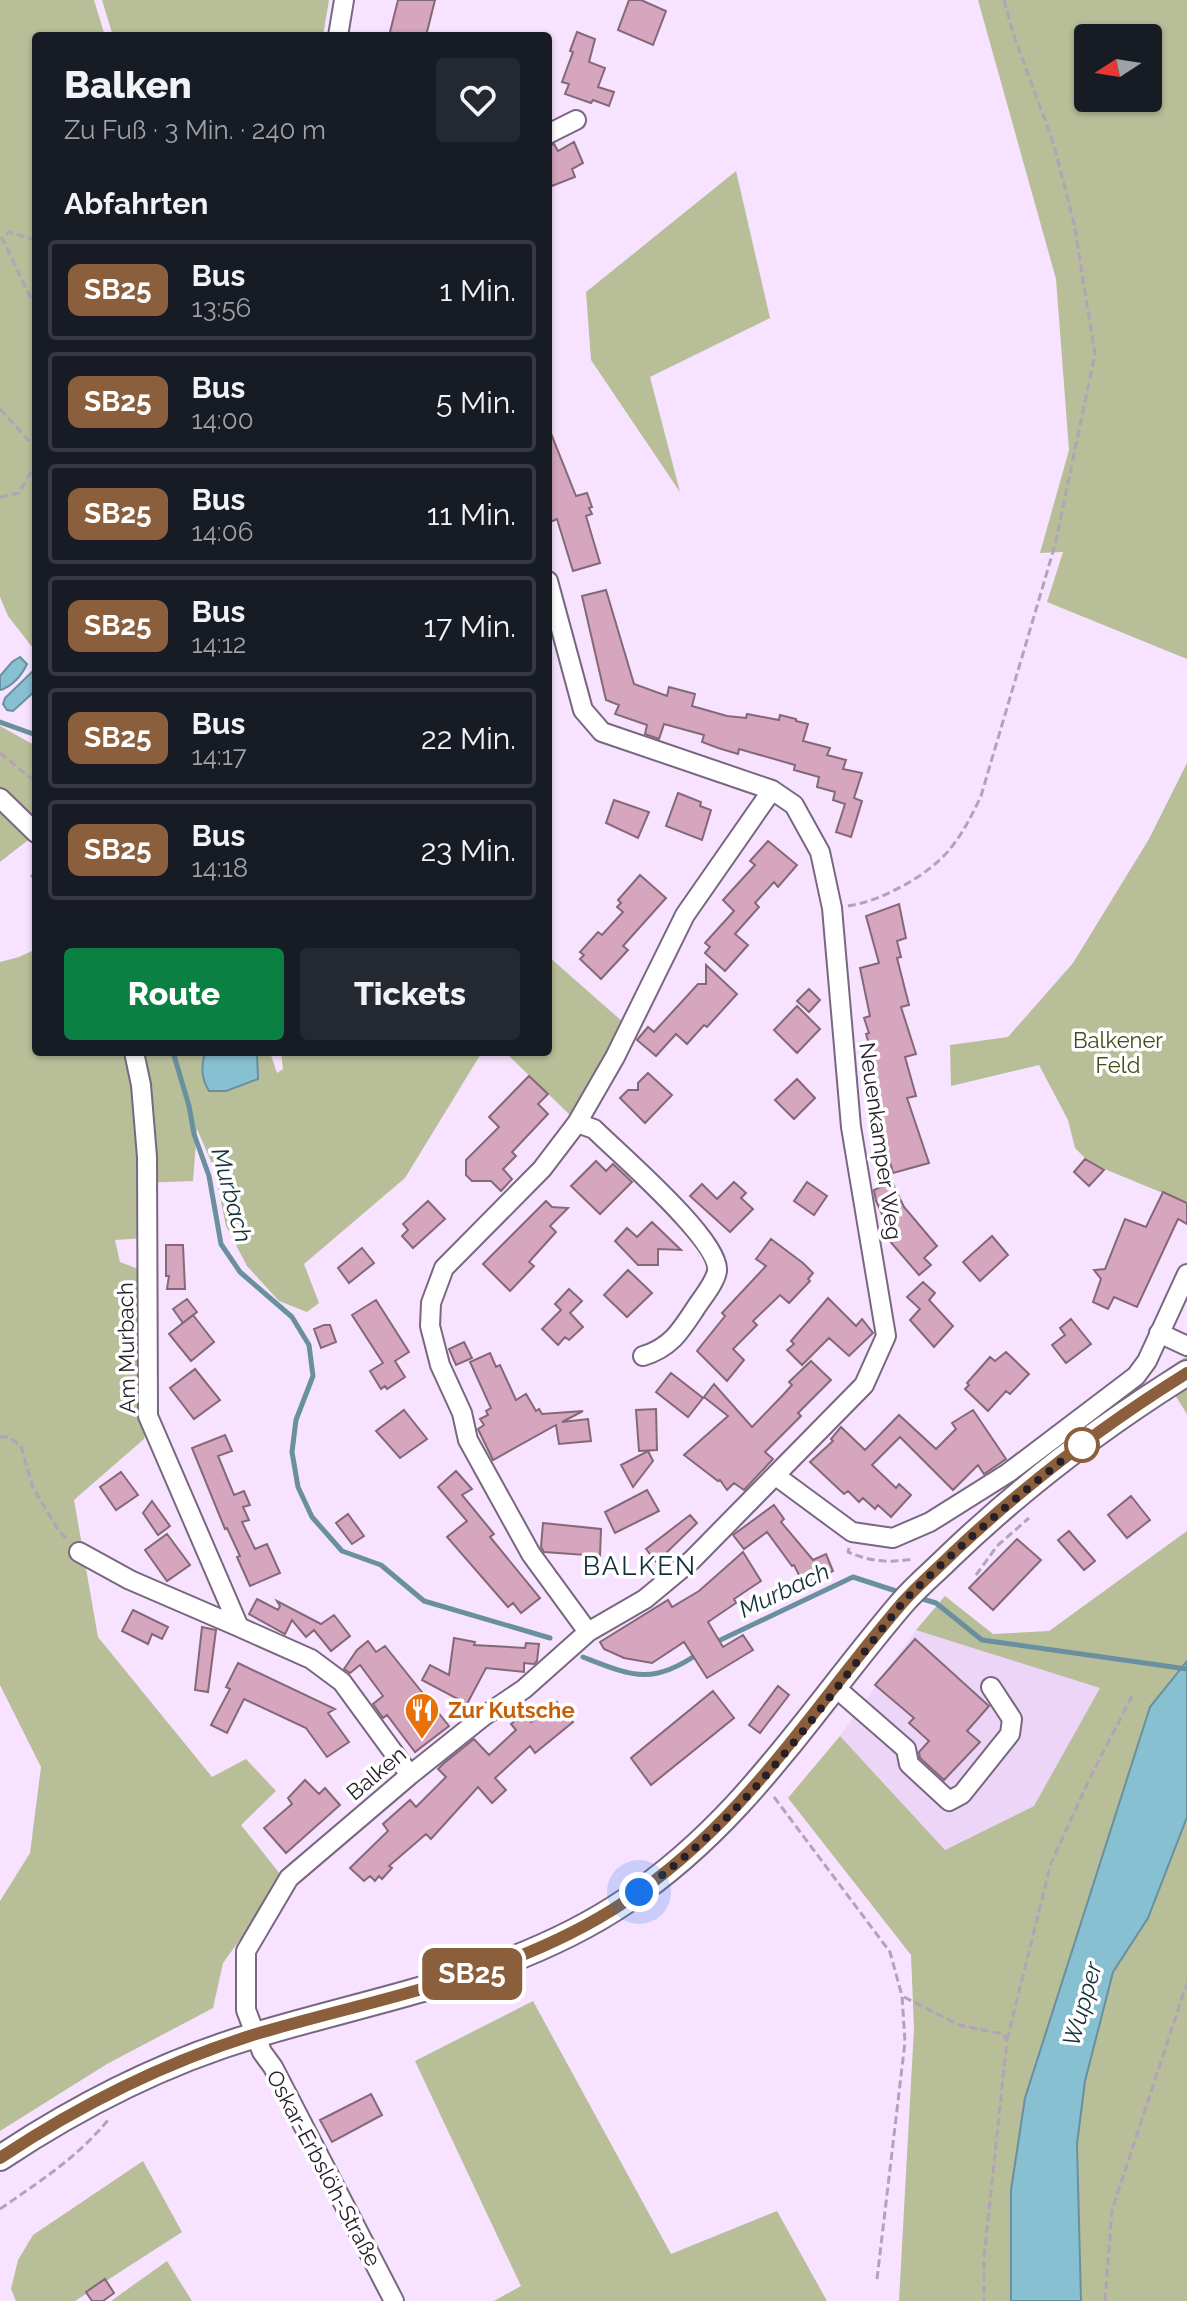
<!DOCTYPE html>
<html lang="de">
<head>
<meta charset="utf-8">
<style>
	body { margin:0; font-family:Raleway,sans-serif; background:#242831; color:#f1f3f6; height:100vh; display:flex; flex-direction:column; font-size:30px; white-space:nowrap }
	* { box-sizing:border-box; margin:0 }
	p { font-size:26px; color:#9ea1a6 }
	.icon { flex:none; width:44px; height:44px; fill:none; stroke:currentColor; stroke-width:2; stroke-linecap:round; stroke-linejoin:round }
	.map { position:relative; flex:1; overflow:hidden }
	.drawer { position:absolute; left:32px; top:32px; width:520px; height:1024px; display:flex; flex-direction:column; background:#171b24; border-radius:8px; box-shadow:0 2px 6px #0004 }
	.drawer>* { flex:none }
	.badge { padding:0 16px; border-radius:12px; font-size:28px; line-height:52px }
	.needle { width:52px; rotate:258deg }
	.controls { position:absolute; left:1074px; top:24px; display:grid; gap:16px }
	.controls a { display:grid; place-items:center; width:88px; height:88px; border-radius:8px; background:#171b24; box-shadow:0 2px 6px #0004; font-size:40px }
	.you { position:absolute; width:40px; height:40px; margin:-20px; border:6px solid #fff; border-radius:50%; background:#1a73e8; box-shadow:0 0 0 12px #1a73e833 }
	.map>.badge { position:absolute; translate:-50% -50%; box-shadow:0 0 0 4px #fff }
	h2 { padding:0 32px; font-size:30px; line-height:72px }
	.round { display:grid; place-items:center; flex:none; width:84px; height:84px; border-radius:8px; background:#242831 }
	.overview { display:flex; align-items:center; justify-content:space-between; height:136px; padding:0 32px }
	h1 { font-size:38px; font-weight:800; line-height:60px }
	.button { display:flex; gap:16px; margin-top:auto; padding:16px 32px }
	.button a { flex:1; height:92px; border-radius:8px; background:#0b8043; color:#fff; font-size:32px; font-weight:800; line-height:92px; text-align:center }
	.button a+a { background:#242831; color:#f1f3f6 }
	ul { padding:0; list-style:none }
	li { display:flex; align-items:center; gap:24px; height:100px; margin:0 16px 12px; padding:0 16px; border:4px solid #363941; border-radius:8px }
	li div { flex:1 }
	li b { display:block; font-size:30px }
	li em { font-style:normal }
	li .badge { min-width:88px; font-weight:700; text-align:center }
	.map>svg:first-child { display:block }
	.built { fill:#edd5f7 }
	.green { fill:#b7be98; fill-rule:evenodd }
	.water { fill:#87c0d1; stroke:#6a909f; stroke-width:2 }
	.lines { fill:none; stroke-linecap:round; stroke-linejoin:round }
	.stream { stroke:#6a909f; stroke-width:5 }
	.building { fill:#d5a6be; stroke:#856877; stroke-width:2 }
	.minor-casing { stroke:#796780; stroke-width:22 }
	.major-casing { stroke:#796780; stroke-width:28 }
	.path { stroke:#b3a3b9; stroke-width:3; stroke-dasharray:8 4; stroke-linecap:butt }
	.minor { stroke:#fff; stroke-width:18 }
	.major { stroke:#fff; stroke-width:24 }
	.line-casing { stroke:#fff; stroke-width:18 }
	.line { stroke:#8b5e3c; stroke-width:12 }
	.walk { stroke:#27202a; stroke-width:8; stroke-dasharray:0 14.4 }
	.stop-dot { fill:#fff; stroke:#8b5e3c; stroke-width:4 }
	.labels { text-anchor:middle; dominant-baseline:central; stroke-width:7; stroke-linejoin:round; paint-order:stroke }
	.park-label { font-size:22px; fill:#454c17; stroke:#fff }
	.street-label { font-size:22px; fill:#27202a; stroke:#fff }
	.food-label { font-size:22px; font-weight:bold; fill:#c56008; stroke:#fff; text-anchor:start }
	.water-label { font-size:24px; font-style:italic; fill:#153139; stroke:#fff }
	.quarter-label { font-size:26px; letter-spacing:2px; fill:#122f3a; stroke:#fff }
</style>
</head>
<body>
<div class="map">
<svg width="1187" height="2301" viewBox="0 0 1187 2301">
	<rect width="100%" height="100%" fill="#f7e3ff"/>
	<path class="built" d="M916,1630L1101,1688L1034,1806L945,1850L840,1736Z"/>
	<path class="green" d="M0,0H94L105,36H36V652L8,616L0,597Z
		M102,0H329L323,36H113Z
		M978,0H1187V659L1047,602L1063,552L1040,553L1069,450L1056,279ZM1088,38H1148V98H1088Z
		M736,171L770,318L650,377L680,492L591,360L586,292Z
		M0,726L36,746V823L0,787Z
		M1187,763V1203L1090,1163L1075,1148L1068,1120L1039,1065L951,1086L950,1045L1008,1037L1073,963L1149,839Z
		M0,809L32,837L0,862Z
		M36,949V1052H205L202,1064L226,1091L257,1079V1052H270L277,1073L283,1069L281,1052H482L405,1178L304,1264L319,1303L307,1312L279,1301L247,1266L226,1226L214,1168L197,1129L193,1181L141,1183L144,1238L115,1240L120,1262L141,1270L154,1394L144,1439L74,1500L98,1637L212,1777L246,1759L276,1791L241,1825L284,1879L223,1963L213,2008L107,2064L0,2131V1901L30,1853L41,1767L0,1685V962L19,957Z
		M548,956L624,1023L570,1115L505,1052H548Z
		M1187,1356V1414L1161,1373Z
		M1187,1531V1661L1150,1707L1025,2098L1011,2190V2301H899L914,2028L911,1955L788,1798L840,1736L945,1850L1034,1806L1100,1688L916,1630L945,1596L993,1634L1049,1631Z
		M1187,1817V2301H1081L1077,2144L1085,2081L1113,1972L1148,1918Z
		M533,2001L671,2254L777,2211L827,2301H494L521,2286L415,2061Z
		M143,2161L182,2232L75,2301H16L11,2289L18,2260L33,2235Z
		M167,2261L192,2301H111Z"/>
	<path class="water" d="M20,657L27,664C22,675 12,687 0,690V676L12,662Z
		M33,671L36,672V690L13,711L7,710L3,704L5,698Z
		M205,1052H257L258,1079L226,1091H209C201,1078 201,1067 205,1052Z
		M1187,1661V1817L1148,1918L1113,1972L1085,2081L1077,2144L1081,2301H1011V2190L1025,2098L1150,1707Z"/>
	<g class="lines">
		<path class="stream" d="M0,722L36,735
			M173,1052L189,1106L194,1134L209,1176L221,1244L240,1272L292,1317L309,1345L313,1376L296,1420L292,1452L298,1487L312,1517L342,1551L381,1565L424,1601L550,1638
			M916,1597L936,1603L982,1640L1187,1669
			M714,1643L853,1577L902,1593
			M583,1657C632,1676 652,1686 699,1653"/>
	</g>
	<path class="building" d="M398,0H435L426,36H389Z
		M629,0H641L666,11L653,45L618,30Z
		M577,32L595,39L589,62L605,68L598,87L614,92L609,106L593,100L591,103L565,94L569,84L562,82L573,52L570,51Z
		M574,142L583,163L572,169L575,177L552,186L548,177V146L554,144L558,151Z
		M548,426L576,496L587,493L592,507L589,508L592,514L586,516L600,563L573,571L557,519L548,523Z
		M606,590L634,684L667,696L669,687L695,694L692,706L727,716L746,718L747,714L779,720L780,715L796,719V721L808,724L803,741L830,748L827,755L846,760L843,769L862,773L854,798L862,801L851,837L836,832L845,804L833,800L835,792L817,787L819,777L794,770L795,765L739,749L738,754L718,748L702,742L704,735L664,724L659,739L645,734L647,725L615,714L619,705L606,700L582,596Z
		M678,793L701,802L700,806L711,810L702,840L666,826Z
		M614,800L649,812L638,838L606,823Z
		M768,841L797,865L778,887L774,882L755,903L759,907L735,934L748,945L725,971L705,953L710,947L705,943L734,911L723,900L755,865L750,861Z
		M640,875L666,898L623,946L628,950L601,979L580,959L584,955L580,952L598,932L602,935L623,912L617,907L621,903L618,900Z
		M899,904L906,938L897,941L901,957L897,958L909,1005L901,1007L916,1054L905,1057L916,1096L907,1098L929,1163L893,1173L869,1083H872L868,1067L875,1065L866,1034L869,1033L864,1018L870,1016L860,968L879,963L866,916Z
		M706,965L737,994L707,1027L704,1025L687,1044L676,1034L656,1056L637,1040L648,1027L654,1032L698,984H706Z
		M809,989L820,1000L809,1012L797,1001Z
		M797,1006L820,1029L797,1053L774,1030Z
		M648,1073L672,1095L645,1123L620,1098L628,1090H638V1083Z
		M529,1076L548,1094L538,1104L548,1114L512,1152L516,1156L503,1169L512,1179L501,1191L491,1181H472L466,1175V1160L499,1127L489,1117Z
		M797,1079L815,1098L794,1119L775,1100Z
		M1085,1159L1104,1170L1089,1186L1074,1172Z
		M596,1161L606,1171L613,1164L632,1182L600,1214L571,1186Z
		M734,1182L746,1193L741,1198L753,1209L730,1232L690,1196L702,1184L717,1199Z
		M807,1182L827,1196L814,1215L794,1201Z
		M892,1182L904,1207L937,1246L924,1258L931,1265L919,1275L888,1239L895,1232L886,1223L876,1201L874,1190Z
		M1163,1192L1187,1203V1224L1178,1219L1137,1307L1114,1297L1108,1309L1093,1302L1101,1279L1094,1270L1105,1269L1125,1219L1146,1227Z
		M428,1201L445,1219L413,1248L402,1236L408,1230L403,1224Z
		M546,1201L552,1207L568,1208L550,1226L556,1232L529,1262L534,1266L510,1291L483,1264Z
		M652,1222L681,1250L658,1249V1265H638L615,1241L627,1228L637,1237Z
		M992,1236L1008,1255L980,1281L963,1262Z
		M771,1239L803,1263L813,1273L808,1279L810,1281L789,1303L780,1295L753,1321L757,1325L733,1349L744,1360L727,1381L697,1351L725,1316L722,1313L766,1266L756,1259Z
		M166,1245H183L185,1289H167L169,1276H166Z
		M362,1248L374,1263L349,1283L338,1268Z
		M628,1270L652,1293L627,1317L604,1295Z
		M923,1282L935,1293L929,1300L953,1326L934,1347L910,1320L920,1309L907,1297Z
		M569,1289L582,1301L570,1313L583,1327L569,1340L565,1337L558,1345L542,1329L561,1310L555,1304Z
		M828,1298L856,1326L862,1319L873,1333L849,1356L829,1338L802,1365L787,1350L794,1344L791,1341Z
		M187,1299L197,1312L183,1323L173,1309Z
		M376,1300L409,1352L395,1361L405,1377L387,1389L385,1386L381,1389L370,1371L383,1363L352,1315Z
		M193,1315L214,1342L191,1361L169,1334Z
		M1071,1319L1091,1344L1066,1363L1052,1345L1065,1335L1060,1328Z
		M324,1325H330L336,1342L321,1348L314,1329Z
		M464,1342L472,1358L456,1365L449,1349Z
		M1006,1352L1029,1374L1010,1394L1006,1391L988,1411L965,1389L969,1385L967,1383L990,1357L995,1361Z
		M490,1353L496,1367L500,1365L516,1400L526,1394L536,1411L539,1409L542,1414L583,1411L562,1422L588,1419L591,1441L559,1444L556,1425L493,1460L478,1429L484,1425L480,1419L488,1415L486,1411L491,1408L470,1362Z
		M811,1361L831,1380L798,1413L801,1416L765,1452L773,1459L744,1490L734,1483L727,1490L720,1480L718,1481L684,1455L728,1416L704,1397L714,1384L752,1427L783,1395L792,1385L789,1382Z
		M195,1369L220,1400L194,1419L170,1388Z
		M671,1373L703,1398L688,1417L656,1392Z
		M656,1409L657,1450L639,1451L636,1410Z
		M404,1410L427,1439L400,1458L376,1431Z
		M973,1410L1006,1459L984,1474L978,1465L953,1490L900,1437L872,1465L896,1488L899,1484L911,1495L891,1517L878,1505L875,1509L863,1498L859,1502L848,1491L844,1494L810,1462L833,1441L831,1439L841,1427L865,1450L899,1415L936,1449L956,1429L952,1423Z
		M225,1435L232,1451L218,1456L234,1495L244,1491L250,1505L243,1507L249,1520L242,1522L255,1549L267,1544L280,1573L250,1586L237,1557L240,1556L227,1528L225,1529L192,1448Z
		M648,1451L653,1461L633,1487L621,1465Z
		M456,1471L472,1489L462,1495L494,1534L490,1537L540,1598L521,1613L513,1603L508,1607L447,1537L467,1521L438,1487Z
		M121,1472L138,1495L116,1510L100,1487Z
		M647,1490L659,1511L615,1533L605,1512Z
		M1131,1496L1150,1520L1127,1538L1108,1515Z
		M152,1501L170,1526L158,1535L143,1513Z
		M774,1505L784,1519L781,1522L813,1560L826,1554L833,1571L804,1585L794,1565L792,1566L767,1532L744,1549L733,1535Z
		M348,1514L364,1536L352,1544L336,1523Z
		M690,1515L697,1523L667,1552L673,1560L662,1569L646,1549Z
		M543,1523L601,1529L600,1556L544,1552L541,1547Z
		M1069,1531L1095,1561L1084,1570L1058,1540Z
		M167,1534L190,1565L167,1581L145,1550Z
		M1017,1539L1041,1560L993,1610L969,1588Z
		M743,1552L761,1581L734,1599L736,1603L708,1622L723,1647L743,1635L753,1650L707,1678L684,1642L652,1663L624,1658L604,1649L600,1642L668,1600L672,1607L699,1591Z
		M257,1599L278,1610L280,1606L277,1601L321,1624L334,1615L350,1636L331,1651L314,1630L306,1637L292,1620L285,1634L249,1614Z
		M133,1610L168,1627L162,1639L152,1634L148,1644L122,1631Z
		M202,1627L216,1630L208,1692L195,1690Z
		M454,1638L475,1642L474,1645L525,1648L526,1643L539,1644L537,1661L534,1664L524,1663V1672L486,1668L467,1704L422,1680L430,1665L449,1675Z
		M915,1639L989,1706L967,1731L980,1742L944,1780L920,1758L919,1752L929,1741L909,1723L914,1718L875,1685Z
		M368,1641L376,1652L385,1646L449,1726L415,1752L387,1715L383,1718L373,1704L383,1696L360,1665L350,1673L344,1669L357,1650Z
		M238,1663L335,1709L328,1713L349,1742L327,1757L306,1728L244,1699L227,1733L211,1725L230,1689L226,1687Z
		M778,1686L789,1695L760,1733L749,1725Z
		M713,1691L734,1718L651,1785L631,1758Z
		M557,1702L573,1722L535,1753L530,1746L495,1778L506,1790L492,1803L478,1787L431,1839L426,1834L389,1866L392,1868L382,1879L379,1876L375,1881L370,1876L364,1881L350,1868L388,1831L383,1824L410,1800L416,1807L446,1777L438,1769L443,1764L474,1739L489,1755L516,1730L511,1724L524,1713L531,1722Z
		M305,1780L319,1794L325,1788L340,1805L286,1853L264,1828L292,1804L288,1798Z
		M371,2094L382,2115L332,2142L320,2120Z
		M105,2279L114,2293L103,2301H92L86,2292Z"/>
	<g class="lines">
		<g class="minor-casing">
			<path id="minor" d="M338,36L344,0
				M548,134L576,120
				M0,798L36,833
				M134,1052L141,1085L147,1157L148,1416L239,1627L311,1659L342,1682L410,1775
				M577,1123L615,1057L685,915L772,790
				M1159,1333L1187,1346
				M776,1476L852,1532L893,1538L930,1522L1008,1473L1136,1376L1147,1361L1187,1274
				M79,1552L130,1580L239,1627
				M588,1632L531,1554L468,1440L462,1413L440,1365L430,1326L431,1303L444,1268L542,1169L577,1123L594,1129C618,1153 721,1241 717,1271C715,1283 702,1298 695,1309C680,1332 670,1348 643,1356
				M836,1688L906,1749L909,1764L949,1801L962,1794L1010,1734L1012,1719L991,1687
				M394,2301L273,2067L262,2052L246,2010V1951L289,1878L410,1775L484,1716L524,1689L588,1632L645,1599L692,1560L864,1385L886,1336L851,1127L832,908L820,852L794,805L772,790L602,732L583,710L548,581"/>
		</g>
		<g class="major-casing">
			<path id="major" d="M0,2158C80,2105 164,2062 256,2035C382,1997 515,1976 626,1901C744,1823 812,1708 903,1602C917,1586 934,1572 950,1556C1022,1487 1102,1426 1187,1373"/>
		</g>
		<path class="path" d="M36,240L9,232L2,238L36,309
			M0,409L28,440L36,442
			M0,497L19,493L36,463
			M0,753L36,782
			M36,873L32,876L36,882
			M848,906C881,901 928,876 950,849C963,833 972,815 981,796L1055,545L1095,354L1074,223L1053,142L1014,36L1004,0
			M0,1437H9L21,1446L33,1488L59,1531L68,1540
			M849,1548L848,1552C871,1562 889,1563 914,1559
			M976,1575L997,1546L1029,1518
			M774,1797L890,1952L902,1996L905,2042L877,2279
			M904,1997L959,2025L1003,2034L1007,2040L984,2258V2301
			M1007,2040L1051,1863L1089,1780L1133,1694
			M0,2209C39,2182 78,2157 108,2120
			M1105,2301L1112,2210L1187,1983"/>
		<use href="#minor" class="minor"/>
		<use href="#major" class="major"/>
	</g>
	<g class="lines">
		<g class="line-casing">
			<path id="line" d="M0,2158C81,2104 163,2063 256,2034C382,1997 514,1976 626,1901C746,1821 811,1709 903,1602C919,1584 938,1568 955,1551C1026,1484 1105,1424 1187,1373"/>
		</g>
		<use href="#line" class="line"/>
		<path class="walk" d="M639,1892C748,1817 823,1703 904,1601C960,1544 1021,1493 1084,1443L1082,1445"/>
	</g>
	<defs>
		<g id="restaurant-pin" transform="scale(1.8)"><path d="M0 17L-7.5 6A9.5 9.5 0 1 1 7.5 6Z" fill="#e8710a" stroke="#fff"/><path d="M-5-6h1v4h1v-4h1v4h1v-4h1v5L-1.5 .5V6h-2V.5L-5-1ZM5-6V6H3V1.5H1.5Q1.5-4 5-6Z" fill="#fff"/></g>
	</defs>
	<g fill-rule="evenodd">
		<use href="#restaurant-pin" x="422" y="1710"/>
	</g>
	<circle class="stop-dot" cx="1082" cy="1445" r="16"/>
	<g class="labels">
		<g class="park-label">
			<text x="1118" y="1040">Balkener<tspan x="1118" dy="25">Feld</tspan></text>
		</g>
		<g class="street-label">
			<text transform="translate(881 1141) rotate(82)">Neuenkamper Weg</text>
			<text transform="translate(126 1348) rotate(-91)">Am Murbach</text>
			<text transform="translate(376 1773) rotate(-40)">Balken</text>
			<text transform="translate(324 2168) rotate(62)">Oskar-Erbslöh-Straße</text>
		</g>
		<g class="food-label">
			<text x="448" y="1710">Zur Kutsche</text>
		</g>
		<g class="water-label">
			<text transform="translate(232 1195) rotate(75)">Murbach</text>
			<text transform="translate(784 1590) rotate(-25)">Murbach</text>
			<text transform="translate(1082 2004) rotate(-74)">Wupper</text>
		</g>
		<g class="quarter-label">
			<text x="640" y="1566">BALKEN</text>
		</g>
	</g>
</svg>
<div class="controls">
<a><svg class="needle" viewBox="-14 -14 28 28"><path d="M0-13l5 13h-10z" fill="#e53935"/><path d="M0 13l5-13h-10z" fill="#9ea1a6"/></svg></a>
</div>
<div class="you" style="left:639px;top:1892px"></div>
<b class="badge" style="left:472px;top:1974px;background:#8b5e3c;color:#fff">SB25</b>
<section class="drawer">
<div class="overview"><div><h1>Balken</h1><p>Zu Fuß · 3 Min. · 240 m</p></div><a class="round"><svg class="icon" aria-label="heart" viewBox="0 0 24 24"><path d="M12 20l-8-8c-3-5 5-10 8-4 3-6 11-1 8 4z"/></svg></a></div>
<h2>Abfahrten</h2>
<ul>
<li><span class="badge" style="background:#8b5e3c;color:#fff">SB25</span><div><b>Bus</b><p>13:56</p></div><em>1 Min.</em></li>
<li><span class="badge" style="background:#8b5e3c;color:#fff">SB25</span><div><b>Bus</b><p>14:00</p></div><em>5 Min.</em></li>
<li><span class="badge" style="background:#8b5e3c;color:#fff">SB25</span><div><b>Bus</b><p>14:06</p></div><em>11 Min.</em></li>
<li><span class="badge" style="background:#8b5e3c;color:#fff">SB25</span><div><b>Bus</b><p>14:12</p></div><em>17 Min.</em></li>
<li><span class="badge" style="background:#8b5e3c;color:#fff">SB25</span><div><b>Bus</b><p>14:17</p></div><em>22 Min.</em></li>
<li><span class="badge" style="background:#8b5e3c;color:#fff">SB25</span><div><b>Bus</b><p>14:18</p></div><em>23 Min.</em></li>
</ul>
<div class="button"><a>Route</a><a>Tickets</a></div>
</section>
</div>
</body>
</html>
